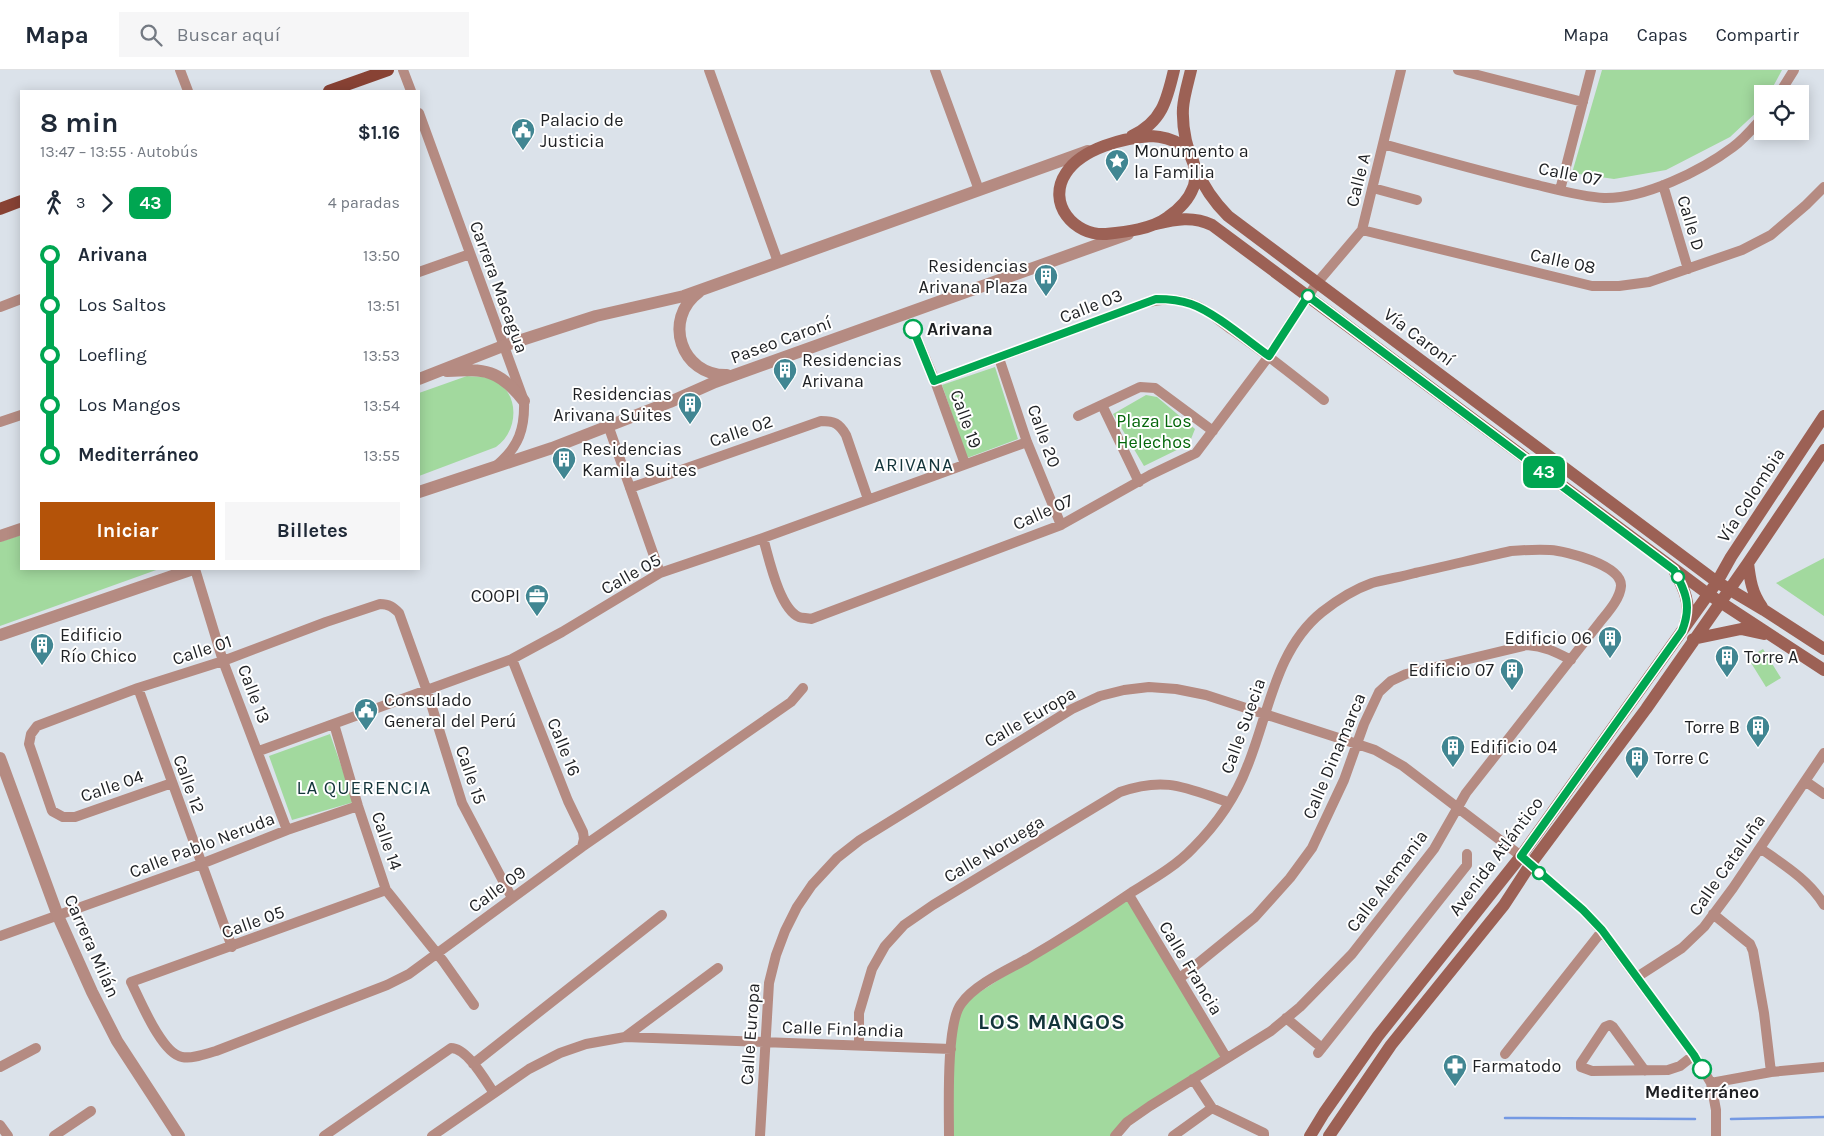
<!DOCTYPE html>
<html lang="es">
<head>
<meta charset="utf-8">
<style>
	body { margin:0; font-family:Karla,sans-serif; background:#f6f6f7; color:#1f2937; height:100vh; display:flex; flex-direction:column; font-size:19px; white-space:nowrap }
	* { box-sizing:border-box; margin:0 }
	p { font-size:16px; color:#747a83 }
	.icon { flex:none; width:28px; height:28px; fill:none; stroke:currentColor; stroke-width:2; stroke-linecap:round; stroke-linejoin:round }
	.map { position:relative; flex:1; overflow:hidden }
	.details { position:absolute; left:20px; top:20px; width:400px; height:480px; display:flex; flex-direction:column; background:#fff; border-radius:0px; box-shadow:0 2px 12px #0003 }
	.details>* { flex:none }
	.badge { padding:0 10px; border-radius:8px; font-size:18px; line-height:32px }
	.fabs { position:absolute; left:1754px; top:15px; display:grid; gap:10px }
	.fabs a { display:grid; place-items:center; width:55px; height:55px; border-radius:0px; background:#fff; box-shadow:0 2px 12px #0003; font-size:25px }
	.map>.badge { position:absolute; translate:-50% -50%; box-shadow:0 0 0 2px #fff }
	.legs { display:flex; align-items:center; gap:8px; height:55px; padding:0 20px; font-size:16px }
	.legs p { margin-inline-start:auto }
	.summary { display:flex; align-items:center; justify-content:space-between; height:85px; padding:0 20px }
	h1 { font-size:28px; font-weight:700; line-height:38px }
	.button { display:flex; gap:10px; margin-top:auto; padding:10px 20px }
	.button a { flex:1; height:58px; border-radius:0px; background:#b45309; color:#fff; font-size:20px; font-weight:700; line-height:58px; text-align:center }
	.button a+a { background:#f6f6f7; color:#1f2937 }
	ul { padding:0 20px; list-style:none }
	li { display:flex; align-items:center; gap:18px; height:50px; font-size:19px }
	li i { display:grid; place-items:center; width:8px; height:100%; margin:0 6px; background:currentColor }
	li i::after { content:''; width:12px; height:12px; margin:-6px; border:4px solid; border-radius:50%; background:#fff }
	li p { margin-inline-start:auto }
	li:first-child i { background:linear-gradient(#0000 50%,currentColor 0) }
	li:last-child i { background:linear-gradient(currentColor 50%,#0000 0) }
	header { display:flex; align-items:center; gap:30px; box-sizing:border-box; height:70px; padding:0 25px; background:#fff; border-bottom:1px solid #e0e1e3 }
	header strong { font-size:24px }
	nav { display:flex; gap:28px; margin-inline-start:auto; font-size:18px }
	.search { width:350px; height:45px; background:#f6f6f7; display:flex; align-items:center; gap:12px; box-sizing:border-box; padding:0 18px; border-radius:0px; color:#747a83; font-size:19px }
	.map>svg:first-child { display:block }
	.green { fill:#a2d99e }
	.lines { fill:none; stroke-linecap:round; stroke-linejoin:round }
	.stream { stroke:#7499e3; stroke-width:2.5 }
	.minor { stroke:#b58b82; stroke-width:10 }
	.tertiary { stroke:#b58b82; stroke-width:12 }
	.secondary { stroke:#9c6155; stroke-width:12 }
	.primary { stroke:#884234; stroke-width:12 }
	.line-1-casing { stroke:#fff; stroke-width:11 }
	.line-1 { stroke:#00a651; stroke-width:8 }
	.stop-1-dot { fill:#fff; stroke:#00a651; stroke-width:2.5 }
	.labels { text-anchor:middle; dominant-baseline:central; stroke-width:4; stroke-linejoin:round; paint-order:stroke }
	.poi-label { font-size:18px; fill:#1f2124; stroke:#fff; text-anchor:start }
	.street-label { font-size:18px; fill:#1f2124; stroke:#fff }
	.stop-label { font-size:18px; font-weight:bold; fill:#1f2124; stroke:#fff; text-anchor:start }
	.park-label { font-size:18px; fill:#04670a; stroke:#fff }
	.neighbourhood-label { font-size:19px; letter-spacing:1px; fill:#13343a; stroke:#fff }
	.district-label { font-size:22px; font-weight:bold; letter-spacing:1px; fill:#13343a; stroke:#fff }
</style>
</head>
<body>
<header>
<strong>Mapa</strong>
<div class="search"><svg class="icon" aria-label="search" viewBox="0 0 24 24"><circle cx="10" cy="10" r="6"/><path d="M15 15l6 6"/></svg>Buscar aquí</div>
<nav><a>Mapa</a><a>Capas</a><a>Compartir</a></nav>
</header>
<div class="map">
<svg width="1824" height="1066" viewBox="0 0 1824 1066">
	<rect width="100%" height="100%" fill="#dbe2ea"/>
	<path class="green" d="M1602,0H1782L1769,24H1762V35L1760,39L1730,67L1666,100L1614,109L1572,103Z
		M995,297L1018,369L967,388L942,315Z
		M467,306C474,307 484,306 491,309C520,320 520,360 496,377L419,406V323Z
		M1146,325L1157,327L1195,359L1189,374L1144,396L1113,344Z
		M21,465V499H159L0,556V472Z
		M1824,488V546L1776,513Z
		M1763,579L1781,608L1766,617L1748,588Z
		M330,664L354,732L292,750L269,686Z
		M1129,825L1226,987L1115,1066H949L951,979L960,935Z"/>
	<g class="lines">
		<path class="stream" d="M1505,1048L1695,1049
			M1731,1049L1824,1047"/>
		<path class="minor" d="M180,0L188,21
			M403,0L411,21
			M709,0L778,192
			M935,0L979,120
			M1458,0L1583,32
			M1779,24L1794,0
			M419,43L524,331C525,358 519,377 497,395
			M1383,74C1433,88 1483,102 1533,114C1554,119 1583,127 1604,128C1644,129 1701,101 1733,77C1744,69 1753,58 1762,48
			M1663,115L1688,199
			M1373,118L1417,130
			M1560,120L1591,0
			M1362,160L1592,216H1619L1649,212L1742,180L1771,165L1806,135L1824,117
			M419,202L470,184
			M0,237L21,229
			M913,259L935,311L965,394
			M999,288L1027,372L1061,455
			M935,311L1142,234C1158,229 1173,228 1190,233C1206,238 1219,251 1232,260C1264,282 1294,306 1324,330
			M1102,335L1139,412
			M1078,346L1140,317L1155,318L1213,361
			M0,352L21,345
			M608,355L660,503
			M630,418L821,351C834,351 839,353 846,365L868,429
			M763,468C769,488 779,538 799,547C802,548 807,548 811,549L1061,455L1150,405L1196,383L1269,286L1297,242L1317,213L1362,160L1401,0
			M195,499L223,591L287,760
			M512,589L568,731L583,762L584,769L582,777
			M138,618L232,877
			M334,654L358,736L386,820L443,891L474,935
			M259,681L512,589L562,562L660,503L763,468L1027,372
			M1805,711L1824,724
			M172,713L75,747H63L52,741L29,674L31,664L37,656L138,618L223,591L326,552L380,534C389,534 393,537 399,543L427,621L462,733L512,828
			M1760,778C1784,795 1809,810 1824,835
			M386,820L131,912C140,930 162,984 182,987C193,989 205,984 216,981L387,915L409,904L582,777L791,632L803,618
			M1129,825L1226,987
			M1713,844L1750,874L1753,881L1764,943L1771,1002
			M0,866L201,794L287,760L358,736
			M1637,907L1682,878L1704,857L1733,818L1824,683
			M1180,908L1255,847L1290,808L1312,778L1344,710L1364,654L1379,622L1391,611L1406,604L1527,575C1544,576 1556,582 1571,590
			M1286,948L1322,978
			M625,967L718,898
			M859,976V943L872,899L885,876L904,855L933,835L1120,722C1166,706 1186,718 1228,732
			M1318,983L1467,795V784
			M1505,984L1602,861
			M473,994L662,845
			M0,997L36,978
			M1645,1001L1613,957L1610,955L1605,957L1581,993V997L1592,1001L1668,1000L1680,996L1694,985
			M1193,1009L1212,1038L1264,1063V1066
			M1711,1013L1771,1002L1824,997
			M0,1055L8,1066
			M54,1066L91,1041
			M324,1066L451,978C467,978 485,1010 494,1023
			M432,1066L529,999L560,983L586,974L625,967L951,979
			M760,1066L769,913L776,885L785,861L797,837L812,815L837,788L860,770L1072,639L1100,626L1124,620L1149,617L1176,619L1206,625L1357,674L1375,680L1403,696L1521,786L1583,840L1602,861L1694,985L1711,1013L1716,1040V1066
			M949,1066C949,1038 946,954 961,934C974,915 1007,900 1027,889C1063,868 1097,846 1132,822C1153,809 1176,796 1193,778C1216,755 1236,726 1247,697C1269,644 1275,580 1322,542C1336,531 1355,519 1372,513C1386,509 1401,507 1415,503C1447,496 1479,488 1511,481C1524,480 1537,479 1550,480C1566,481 1622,495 1621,516C1620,529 1608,542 1600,552L1466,723L1434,779L1352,884L1300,937L1271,961L1150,1036L1127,1052L1115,1066
			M1173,1066L1212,1038"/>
		<path class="tertiary" d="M699,222C662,249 681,306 727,305
			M447,301C485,299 499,299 524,331
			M419,309L503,276L596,246L684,226L1088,81
			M419,422L552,378L670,332L715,312L1128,164
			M0,466L21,459
			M0,565L193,499
			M0,688L58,846L92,922L117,971L179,1066"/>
		<path class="secondary" d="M1191,0C1188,13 1184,25 1183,38C1181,77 1201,119 1228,146L1717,512L1764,540L1824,579
			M1132,66C1162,52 1167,30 1174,0
			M1151,66C1172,67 1192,76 1195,99C1195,106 1196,112 1193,118C1189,129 1178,140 1168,147C1152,159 1126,162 1106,164C1074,166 1046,133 1066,103C1082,78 1124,68 1151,66Z
			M1156,154C1176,149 1193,146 1212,155L1708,524L1824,600
			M1748,493C1750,510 1752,523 1762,537
			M1675,502C1684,518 1692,536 1685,554
			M1693,569L1741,559L1764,564
			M1310,1066L1324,1043L1378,966L1521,786L1682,561L1717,512L1731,487L1824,346
			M1329,1066L1391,975L1504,835L1530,795L1646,639L1748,493L1824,380"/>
		<path class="primary" d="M329,21L388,0
			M0,139L21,131"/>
	</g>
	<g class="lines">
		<g class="line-1-casing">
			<path id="line-1" d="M913,259L934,311L1156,229C1168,229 1180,230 1191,234C1214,242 1248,271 1269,286L1308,226L1674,500C1686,522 1692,536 1682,561L1521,786L1583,840L1602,860L1694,985L1702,999"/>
		</g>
		<use href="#line-1" class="line-1"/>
	</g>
	<defs>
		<g id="civic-pin" transform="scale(1.25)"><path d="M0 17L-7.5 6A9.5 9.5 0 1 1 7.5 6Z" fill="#418692" stroke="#fff"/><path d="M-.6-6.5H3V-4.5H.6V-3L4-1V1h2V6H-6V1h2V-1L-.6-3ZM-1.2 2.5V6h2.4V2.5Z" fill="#fff"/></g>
		<g id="sight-pin" transform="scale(1.25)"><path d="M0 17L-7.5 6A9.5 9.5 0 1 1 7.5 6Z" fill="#418692" stroke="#fff"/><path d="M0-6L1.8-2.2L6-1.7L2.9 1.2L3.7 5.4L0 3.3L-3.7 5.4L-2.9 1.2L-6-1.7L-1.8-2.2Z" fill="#fff"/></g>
		<g id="building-pin" transform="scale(1.25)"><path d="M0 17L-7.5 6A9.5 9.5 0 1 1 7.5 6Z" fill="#418692" stroke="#fff"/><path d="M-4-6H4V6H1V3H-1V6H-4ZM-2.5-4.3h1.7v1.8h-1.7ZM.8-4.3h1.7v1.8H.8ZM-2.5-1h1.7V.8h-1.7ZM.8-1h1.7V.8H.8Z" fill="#fff"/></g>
		<g id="office-pin" transform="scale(1.25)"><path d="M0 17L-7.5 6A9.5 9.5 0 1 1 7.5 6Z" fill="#418692" stroke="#fff"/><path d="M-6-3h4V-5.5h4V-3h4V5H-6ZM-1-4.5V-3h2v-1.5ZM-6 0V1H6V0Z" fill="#fff"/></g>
		<g id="pharmacy-pin" transform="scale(1.25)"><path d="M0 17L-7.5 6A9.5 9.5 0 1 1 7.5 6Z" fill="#418692" stroke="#fff"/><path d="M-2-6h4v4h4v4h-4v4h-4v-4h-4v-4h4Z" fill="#fff"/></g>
	</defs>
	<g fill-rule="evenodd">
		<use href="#civic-pin" x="523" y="60"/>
		<use href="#sight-pin" x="1117" y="91"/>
		<use href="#building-pin" x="1046" y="206"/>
		<use href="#building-pin" x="785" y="300"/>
		<use href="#building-pin" x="690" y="334"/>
		<use href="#building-pin" x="564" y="389"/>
		<use href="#office-pin" x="537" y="526"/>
		<use href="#building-pin" x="1610" y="568"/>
		<use href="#building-pin" x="42" y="575"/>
		<use href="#building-pin" x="1727" y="587"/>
		<use href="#building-pin" x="1512" y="600"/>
		<use href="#civic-pin" x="366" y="640"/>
		<use href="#building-pin" x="1758" y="657"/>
		<use href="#building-pin" x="1453" y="677"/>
		<use href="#building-pin" x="1637" y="688"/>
		<use href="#pharmacy-pin" x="1455" y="996"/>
	</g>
	<g class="stop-1-dot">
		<circle cx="1308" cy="226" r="6"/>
		<circle cx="913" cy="259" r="9"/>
		<circle cx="1678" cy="507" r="6"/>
		<circle cx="1539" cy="803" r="6"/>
		<circle cx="1702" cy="999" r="9"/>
	</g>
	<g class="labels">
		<g class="poi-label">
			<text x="540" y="50">Palacio de<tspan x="540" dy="21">Justicia</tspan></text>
			<text x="1134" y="81">Monumento a<tspan x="1134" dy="21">la Familia</tspan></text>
			<text x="1028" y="196" text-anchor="end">Residencias<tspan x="1028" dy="21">Arivana Plaza</tspan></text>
			<text x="802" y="290">Residencias<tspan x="802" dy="21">Arivana</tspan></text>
			<text x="672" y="324" text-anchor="end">Residencias<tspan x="672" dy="21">Arivana Suites</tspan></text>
			<text x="582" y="379">Residencias<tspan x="582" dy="21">Kamila Suites</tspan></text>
			<text x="520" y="526" text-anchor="end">COOPI</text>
			<text x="60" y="565">Edificio<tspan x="60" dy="21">Río Chico</tspan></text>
			<text x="1592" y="568" text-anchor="end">Edificio 06</text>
			<text x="1744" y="587">Torre A</text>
			<text x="1494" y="600" text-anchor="end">Edificio 07</text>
			<text x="384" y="630">Consulado<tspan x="384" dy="21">General del Perú</tspan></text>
			<text x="1740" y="657" text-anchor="end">Torre B</text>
			<text x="1470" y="677">Edificio 04</text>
			<text x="1654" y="688">Torre C</text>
			<text x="1472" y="996">Farmatodo</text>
		</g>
		<g class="street-label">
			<text transform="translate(1570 104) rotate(11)">Calle 07</text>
			<text transform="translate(1358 110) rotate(-76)">Calle A</text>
			<text transform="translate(1691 153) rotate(73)">Calle D</text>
			<text transform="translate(1563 191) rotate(12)">Calle 08</text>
			<text transform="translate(499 217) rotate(70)">Carrera Macagua</text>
			<text transform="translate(1091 236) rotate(-21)">Calle 03</text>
			<text transform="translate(1419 267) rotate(37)">Vía Caroní</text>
			<text transform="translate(781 270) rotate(-20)">Paseo Caroní</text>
			<text transform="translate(966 349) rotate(70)">Calle 19</text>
			<text transform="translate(741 361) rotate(-19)">Calle 02</text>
			<text transform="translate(1044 366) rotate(70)">Calle 20</text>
			<text transform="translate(1751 425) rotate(-57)">Vía Colombia</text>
			<text transform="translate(1043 442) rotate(-24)">Calle 07</text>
			<text transform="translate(631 504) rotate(-29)">Calle 05</text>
			<text transform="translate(202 580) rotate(-18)">Calle 01</text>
			<text transform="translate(254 624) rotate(69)">Calle 13</text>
			<text transform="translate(1030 647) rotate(-30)">Calle Europa</text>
			<text transform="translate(1243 656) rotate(-70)">Calle Suecia</text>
			<text transform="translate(564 677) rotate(68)">Calle 16</text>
			<text transform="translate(1334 686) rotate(-67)">Calle Dinamarca</text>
			<text transform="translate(471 705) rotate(71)">Calle 15</text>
			<text transform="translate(189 714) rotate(70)">Calle 12</text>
			<text transform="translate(112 716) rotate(-19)">Calle 04</text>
			<text transform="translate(387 771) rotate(71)">Calle 14</text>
			<text transform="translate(202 775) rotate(-21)">Calle Pablo Neruda</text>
			<text transform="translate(994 779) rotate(-31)">Calle Noruega</text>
			<text transform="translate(1496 786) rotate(-53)">Avenida Atlántico</text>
			<text transform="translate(1727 795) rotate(-55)">Calle Cataluña</text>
			<text transform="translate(1387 811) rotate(-53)">Calle Alemania</text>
			<text transform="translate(497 819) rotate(-36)">Calle 09</text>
			<text transform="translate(253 852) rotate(-20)">Calle 05</text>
			<text transform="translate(92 876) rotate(66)">Carrera Milán</text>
			<text transform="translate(1191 898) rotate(59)">Calle Francia</text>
			<text transform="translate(843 959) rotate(2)">Calle Finlandia</text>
			<text transform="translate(750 964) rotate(-86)">Calle Europa</text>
		</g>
		<g class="stop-label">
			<text x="927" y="259">Arivana</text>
			<text x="1702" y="1022" text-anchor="middle">Mediterráneo</text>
		</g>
		<g class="park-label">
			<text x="1154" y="351">Plaza Los<tspan x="1154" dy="21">Helechos</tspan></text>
		</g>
		<g class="neighbourhood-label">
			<text x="914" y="395">ARIVANA</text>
			<text x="364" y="718">LA QUERENCIA</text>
		</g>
		<g class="district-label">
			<text x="1052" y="952">LOS MANGOS</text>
		</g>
	</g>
</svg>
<div class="fabs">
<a><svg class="icon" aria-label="locate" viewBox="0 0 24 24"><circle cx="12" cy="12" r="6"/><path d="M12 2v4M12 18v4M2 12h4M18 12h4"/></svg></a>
</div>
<b class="badge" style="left:1544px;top:402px;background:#00a651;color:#fff">43</b>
<section class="details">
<div class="summary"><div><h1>8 min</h1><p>13:47 – 13:55 · Autobús</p></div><b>$1.16</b></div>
<div class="legs"><svg class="icon" aria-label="walk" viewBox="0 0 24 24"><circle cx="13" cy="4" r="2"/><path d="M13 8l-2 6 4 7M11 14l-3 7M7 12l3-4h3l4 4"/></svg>3<svg class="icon" aria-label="forward" viewBox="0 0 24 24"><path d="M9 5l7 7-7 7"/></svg><b class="badge" style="background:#00a651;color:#fff">43</b><p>4 paradas</p></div>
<ul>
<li><i style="color:#00a651"></i><b>Arivana</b><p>13:50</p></li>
<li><i style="color:#00a651"></i><span>Los Saltos</span><p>13:51</p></li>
<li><i style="color:#00a651"></i><span>Loefling</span><p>13:53</p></li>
<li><i style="color:#00a651"></i><span>Los Mangos</span><p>13:54</p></li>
<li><i style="color:#00a651"></i><b>Mediterráneo</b><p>13:55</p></li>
</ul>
<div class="button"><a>Iniciar</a><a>Billetes</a></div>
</section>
</div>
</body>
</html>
